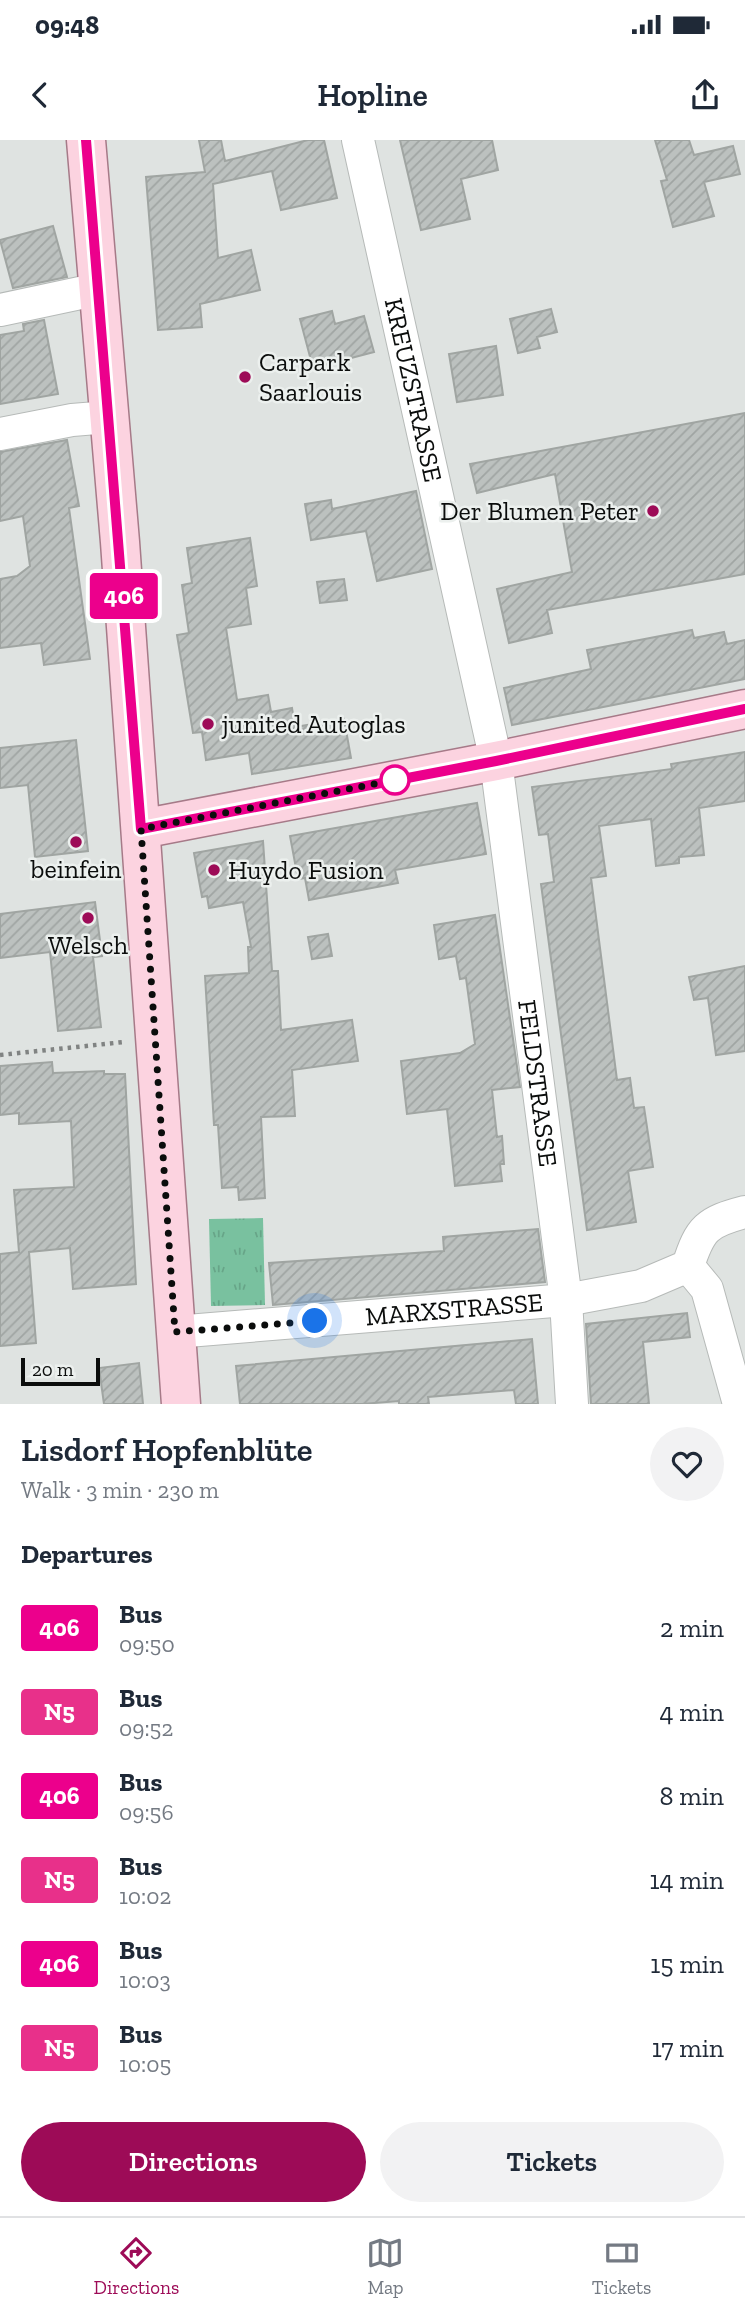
<!DOCTYPE html>
<html lang="en">
<head>
<meta charset="utf-8">
<style>
	body { margin:0; font-family:"Zilla Slab",serif; background:#f2f2f3; color:#1f2937; height:100vh; display:flex; flex-direction:column; font-size:26px; white-space:nowrap }
	* { box-sizing:border-box; margin:0 }
	p { font-size:23px; color:#747a83 }
	.icon { flex:none; width:38px; height:38px; fill:none; stroke:currentColor; stroke-width:2; stroke-linecap:round; stroke-linejoin:round }
	.map { position:relative; height:1264px; overflow:hidden }
	.sheet { display:flex; flex-direction:column; background:#fff; flex:1 }
	.sheet>* { flex:none }
	.badge { padding:0 14px; border-radius:5px; font-size:24px; line-height:46px }
	.scale { position:absolute; left:21px; bottom:18px; width:79px; box-sizing:border-box; padding-left:7px; border:4px solid #0b0d0c; border-top:0; font-size:19px; line-height:24px; white-space:nowrap; color:#0b0d0c; -webkit-text-stroke:5px #ecf0ee; paint-order:stroke }
	.you { position:absolute; width:35px; height:35px; margin:-18px; border:5px solid #fff; border-radius:50%; background:#1a73e8; box-shadow:0 0 0 10px #1a73e833 }
	.map>.badge { position:absolute; translate:-50% -50%; box-shadow:0 0 0 4px #fff }
	h2 { padding:0 21px; font-size:26px; line-height:63px }
	.round { display:grid; place-items:center; flex:none; width:74px; height:74px; border-radius:37px; background:#f2f2f3 }
	.summary { display:flex; align-items:center; justify-content:space-between; height:119px; padding:0 21px }
	h1 { font-size:33px; font-weight:600; line-height:52px }
	.cta { display:flex; gap:14px; margin-top:auto; padding:14px 21px }
	.cta a { flex:1; height:80px; border-radius:42px; background:#9d0b57; color:#fff; font-size:28px; font-weight:600; line-height:80px; text-align:center }
	.cta a+a { background:#f2f2f3; color:#1f2937 }
	ul { padding:0; list-style:none }
	li { display:flex; align-items:center; gap:21px; height:84px; padding:0 21px }
	li div { flex:1 }
	li b { display:block; font-size:26px }
	li em { font-style:normal }
	li .badge { min-width:77px; font-weight:700; text-align:center }
	.status { display:flex; justify-content:space-between; align-items:center; height:49px; padding:0 35px; background:#fff; direction:ltr }
	.status svg { height:19px; fill:currentColor }
	header { display:flex; justify-content:space-between; align-items:center; height:91px; padding:0 21px; background:#fff; font-size:32px; font-weight:600 }
	.tabs { display:flex; justify-content:space-around; align-items:center; height:98px; border-top:2px solid #e0e1e3; background:#fff; font-size:19px; color:#747a83 }
	.tabs a { display:grid; justify-items:center; gap:4px }
	.tabs .active { color:#9d0b57 }
	.map>svg:first-child { display:block }
	.park { fill:url(#park-tufts) }
	.building { fill:url(#building-hatch); stroke:#a0a5a2; stroke-width:2 }
	.lines { fill:none; stroke-linecap:round; stroke-linejoin:round }
	.minor-casing { stroke:#b6bab8; stroke-width:34 }
	.major-casing { stroke:#a67a88; stroke-width:41 }
	.path { stroke:#808382; stroke-width:4.5; stroke-dasharray:3.5 5; stroke-linecap:butt }
	.minor { stroke:#fff; stroke-width:32 }
	.major { stroke:#fcd3e0; stroke-width:38 }
	.line-casing { stroke:#fff; stroke-width:16 }
	.line { stroke:#ec008c; stroke-width:10 }
	.walk { stroke:#0b0d0c; stroke-width:7; stroke-dasharray:0 12.6 }
	.poi-dot { fill:#9d0b57; stroke:#ecf0ee; stroke-width:2.5 }
	.stop-dot { fill:#fff; stroke:#ec008c; stroke-width:3.5 }
	.labels { text-anchor:middle; dominant-baseline:central; stroke-width:5; stroke-linejoin:round; paint-order:stroke }
	.poi-label { font-size:26px; fill:#0b0d0c; stroke:#ecf0ee; text-anchor:start }
	.street-label { font-size:26px; fill:#0b0d0c; stroke:#ecf0ee }
</style>
</head>
<body>
<div class="status"><b>09:48</b><svg viewBox="0 0 49 12"><path d="M0 12V9h3v3zM5 12V6h3v6zM10 12V3h3v9zM15 12V0h3v12zM26 1h20v11H26zM47 4h2v5h-2z"/></svg></div>
<header><svg class="icon" aria-label="back" viewBox="0 0 24 24"><path d="M15 5l-7 7 7 7"/></svg>Hopline<svg class="icon" aria-label="share" viewBox="0 0 24 24"><path d="M12 15V3M7 8l5-5 5 5M5 13v7h14v-7"/></svg></header>
<div class="map">
<svg width="745" height="1264" viewBox="0 0 745 1264">
	<defs>
		<pattern id="park-tufts" width="24" height="20" patternUnits="userSpaceOnUse" patternTransform="scale(1.75)"><rect width="24" height="20" fill="#79c19f"/><path d="M3 7l-1-3M5 7V3M7 7l1-3M15 17l-1-3M17 17v-4M19 17l1-3" fill="none" stroke="#67a588"/></pattern>
		<pattern id="building-hatch" width="6" height="6" patternUnits="userSpaceOnUse" patternTransform="scale(1.75)"><rect width="6" height="6" fill="#bcc1bf"/><path d="M-1 1l2-2M0 6l6-6M5 7l2-2" fill="none" stroke="#a0a5a3"/></pattern>
	</defs>
	<rect width="100%" height="100%" fill="#dfe3e1"/>
	<path class="park" d="M263,1078L265,1165L211,1166L209,1079Z"/>
	<path class="building" d="M199,0H221L225,21L308,0H324L337,58L281,70L272,31L213,44L218,118L251,110L260,150L200,164L202,187L158,190L146,37L205,32Z
		M400,0H492L498,30L461,39L470,79L421,90Z
		M655,0H689L694,15L733,6L740,34L704,42L714,76L673,87L661,41L667,40Z
		M53,86L67,137L13,148L0,100Z
		M551,169L557,192L537,197L540,208L518,213L510,179Z
		M332,171L335,184L364,176L374,212L313,228L300,179Z
		M44,180L58,254L0,264V195L24,191L23,184Z
		M496,206L503,255L457,262L449,214Z
		M745,273V434L547,470L552,493L509,503L497,449L572,432L555,334L477,353L470,324Z
		M67,300L79,366L69,368L90,519L44,525L41,503L0,508V439L17,436L30,426L23,376L0,381V312Z
		M416,351L432,429L377,441L366,391L311,400L305,364L331,360L332,369Z
		M250,398L257,446L246,448L251,484L226,488L237,560L268,555L271,572L292,568L295,587L344,579L351,618L252,634L249,613L206,620L202,592L193,593L177,495L189,493L182,445L192,443L187,408Z
		M344,439L347,460L320,463L317,442Z
		M692,490L694,498L724,492L727,504L745,500V539L512,585L504,548L591,529L587,510Z
		M76,600L88,711L35,717L28,645L0,648V608Z
		M745,612V661L699,668L704,715L679,717V723L656,726L651,679L599,686L606,736L591,738L617,940L630,938L634,968L644,967L653,1027L628,1031L636,1082L587,1090L541,744L554,742L548,694L539,695L532,647L672,629L671,624Z
		M477,663L486,714L395,730L398,743L309,760L305,738L298,739L290,696Z
		M263,701L272,831H278L281,890L352,880L358,921L292,930L295,976L261,977L265,1058L239,1060L238,1047L222,1048L218,985H214L205,836L249,833L248,807H251L243,762L209,768L207,756L202,757L194,713Z
		M95,762L102,816L93,817L101,887L58,891L50,812L0,818V774Z
		M495,775L520,947L492,950L497,997L502,996L504,1024H500L502,1041L455,1046L447,969L407,974L401,921L460,913L475,904L466,838L460,839L456,816L439,819L434,785Z
		M328,794L332,816L312,819L308,797Z
		M745,826V911L716,915L708,858L694,860L689,837Z
		M52,922L53,933L104,931V934H125L136,1144L73,1149L70,1108L29,1112L36,1203L0,1206V1114L19,1112L14,1050L74,1047L71,981L19,984V973L0,975V926Z
		M538,1089L545,1142L273,1165L269,1123L444,1111L443,1097Z
		M687,1173L690,1197L643,1202L649,1264H591L586,1184Z
		M532,1199L538,1264H516L514,1250L428,1257L429,1264H399V1261L362,1264H240L236,1226Z
		M139,1223L143,1264H104L99,1228Z"/>
	<g class="lines">
		<g class="minor-casing">
			<g id="minor">
				<path id="s1" d="M358,0L496,621L566,1160L572,1264"/>
				<path d="M0,170L99,149"/>
				<path d="M0,294L72,280L109,277"/>
				<path d="M688,1126L707,1149L739,1264"/>
				<path id="s2" d="M175,1192L566,1160L641,1146L688,1126C700,1088 707,1082 745,1072"/>
			</g>
		</g>
		<g class="major-casing">
			<path id="major" d="M86,0L120,402L181,1264
				M141,689L496,621L745,569"/>
		</g>
		<path class="path" d="M0,915L124,902"/>
		<use href="#minor" class="minor"/>
		<use href="#major" class="major"/>
	</g>
	<g class="lines">
		<g class="line-casing">
			<path id="line" d="M86,0L141,689L496,621L745,569"/>
		</g>
		<use href="#line" class="line"/>
		<path class="walk" d="M315,1181L175,1192L141,689L395,640"/>
	</g>
	<g class="poi-dot">
		<circle cx="245" cy="237" r="7"/>
		<circle cx="653" cy="371" r="7"/>
		<circle cx="208" cy="584" r="7"/>
		<circle cx="76" cy="702" r="7"/>
		<circle cx="214" cy="730" r="7"/>
		<circle cx="88" cy="778" r="7"/>
	</g>
	<circle class="stop-dot" cx="395" cy="640" r="14"/>
	<g class="labels">
		<g class="poi-label">
			<text x="259" y="222">Carpark<tspan x="259" dy="30">Saarlouis</tspan></text>
			<text x="639" y="371" text-anchor="end">Der Blumen Peter</text>
			<text x="222" y="584">junited Autoglas</text>
			<text x="76" y="729" text-anchor="middle">beinfein</text>
			<text x="228" y="730">Huydo Fusion</text>
			<text x="88" y="805" text-anchor="middle">Welsch</text>
		</g>
		<g class="street-label">
			<text stroke="none"><textPath href="#s1" startOffset="256">KREUZSTRASSE</textPath></text>
			<text stroke="none"><textPath href="#s1" startOffset="961">FELDSTRASSE</textPath></text>
			<text stroke="none"><textPath href="#s2" startOffset="280">MARXSTRASSE</textPath></text>
		</g>
	</g>
</svg>
<div class="scale">20 m</div>
<div class="you" style="left:315px;top:1181px"></div>
<b class="badge" style="left:124px;top:456px;background:#ec008c;color:#fff">406</b>
</div>
<section class="sheet">
<div class="summary"><div><h1>Lisdorf Hopfenblüte</h1><p>Walk · 3 min · 230 m</p></div><a class="round"><svg class="icon" aria-label="heart" viewBox="0 0 24 24"><path d="M12 20l-8-8c-3-5 5-10 8-4 3-6 11-1 8 4z"/></svg></a></div>
<h2>Departures</h2>
<ul>
<li><span class="badge" style="background:#ec008c;color:#fff">406</span><div><b>Bus</b><p>09:50</p></div><em>2 min</em></li>
<li><span class="badge" style="background:#e8308a;color:#fff">N5</span><div><b>Bus</b><p>09:52</p></div><em>4 min</em></li>
<li><span class="badge" style="background:#ec008c;color:#fff">406</span><div><b>Bus</b><p>09:56</p></div><em>8 min</em></li>
<li><span class="badge" style="background:#e8308a;color:#fff">N5</span><div><b>Bus</b><p>10:02</p></div><em>14 min</em></li>
<li><span class="badge" style="background:#ec008c;color:#fff">406</span><div><b>Bus</b><p>10:03</p></div><em>15 min</em></li>
<li><span class="badge" style="background:#e8308a;color:#fff">N5</span><div><b>Bus</b><p>10:05</p></div><em>17 min</em></li>
</ul>
<div class="cta"><a>Directions</a><a>Tickets</a></div>
</section>
<nav class="tabs">
<a class="active"><svg class="icon" aria-label="directions" viewBox="0 0 24 24"><path d="M12 3l9 9-9 9-9-9zM9 14v-3h6M13 9l2 2-2 2"/></svg>Directions</a>
<a><svg class="icon" aria-label="map" viewBox="0 0 24 24"><path d="M3 6l6-2 6 2 6-2v14l-6 2-6-2-6 2zM9 4v14M15 6v14"/></svg>Map</a>
<a><svg class="icon" aria-label="tickets" viewBox="0 0 24 24"><path d="M3 7h18v10H3zM15 7v10"/></svg>Tickets</a>
</nav>
</body>
</html>
